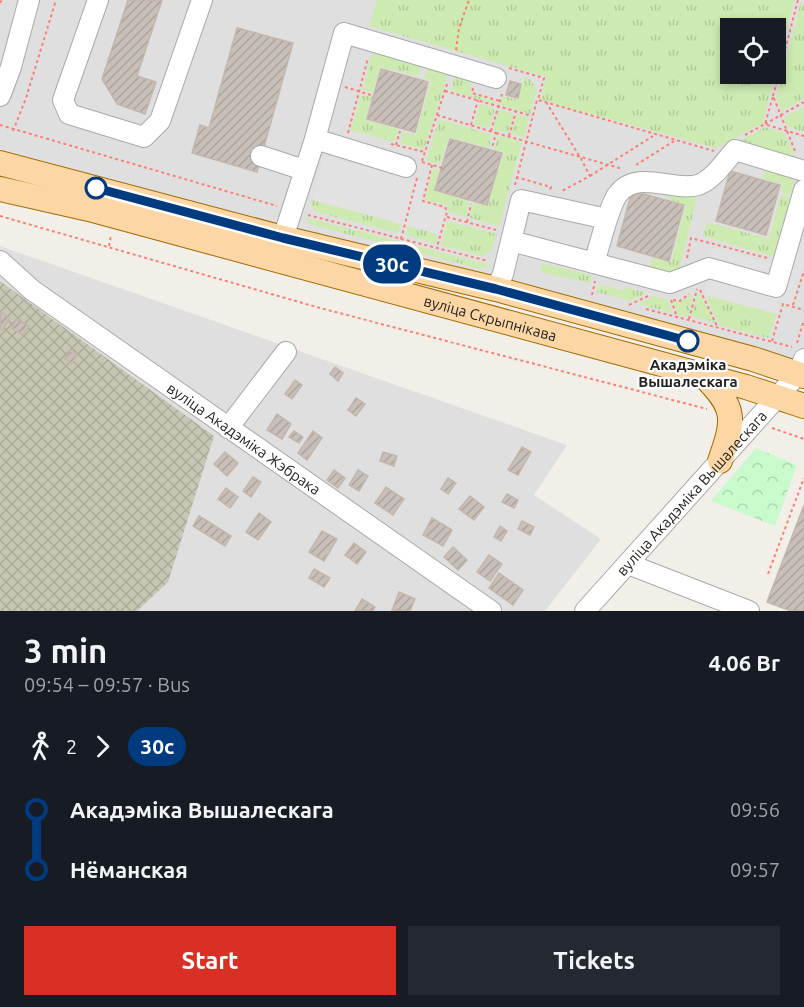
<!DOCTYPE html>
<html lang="en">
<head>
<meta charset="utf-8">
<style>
	body { margin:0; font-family:Ubuntu,sans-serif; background:#242831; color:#f1f3f6; height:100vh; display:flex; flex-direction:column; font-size:22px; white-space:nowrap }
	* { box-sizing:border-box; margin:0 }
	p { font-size:20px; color:#9ea1a6 }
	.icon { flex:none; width:33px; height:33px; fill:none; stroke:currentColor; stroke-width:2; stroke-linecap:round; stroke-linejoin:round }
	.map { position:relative; height:611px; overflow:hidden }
	.panel { display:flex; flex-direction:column; background:#171b24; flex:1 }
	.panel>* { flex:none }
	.badge { padding:0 12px; border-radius:20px; font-size:21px; line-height:39px }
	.controls { position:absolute; left:720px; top:18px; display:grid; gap:12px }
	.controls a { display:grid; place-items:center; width:66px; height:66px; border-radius:0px; background:#171b24; box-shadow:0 3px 9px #0003; font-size:30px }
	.map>.badge { position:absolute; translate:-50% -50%; box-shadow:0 0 0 3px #fff }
	.legs { display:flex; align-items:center; gap:9px; height:66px; padding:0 24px; font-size:20px }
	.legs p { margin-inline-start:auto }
	.headline { display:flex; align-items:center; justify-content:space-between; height:102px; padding:0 24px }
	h1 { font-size:33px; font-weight:600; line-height:45px }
	.primary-button { display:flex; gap:12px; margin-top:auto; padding:12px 24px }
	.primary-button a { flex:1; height:69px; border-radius:0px; background:#d93025; color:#fff; font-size:24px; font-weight:600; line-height:69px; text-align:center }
	.primary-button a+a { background:#242831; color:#f1f3f6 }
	ul { padding:0 24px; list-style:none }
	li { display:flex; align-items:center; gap:21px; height:60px; font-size:22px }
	li i { display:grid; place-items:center; width:9px; height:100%; margin:0 8px; background:currentColor }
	li i::after { content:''; width:15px; height:15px; margin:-8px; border:4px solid; border-radius:50%; background:#171b24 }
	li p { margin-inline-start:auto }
	li:first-child i { background:linear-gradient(#0000 50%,currentColor 0) }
	li:last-child i { background:linear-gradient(currentColor 50%,#0000 0) }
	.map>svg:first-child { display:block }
	.residential { fill:#e0dfdf; fill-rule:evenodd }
	.construction { fill:url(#construction-cross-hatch) }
	.grass { fill:url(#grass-tufts) }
	.park { fill:url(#park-crowns) }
	.parking { fill:#e2e2e2 }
	.building { fill:url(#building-hatch); stroke:#c4b6ab; stroke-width:1.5 }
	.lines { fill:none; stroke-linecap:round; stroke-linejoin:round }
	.minor-casing { stroke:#a9a9a9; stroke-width:22 }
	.major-casing { stroke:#a06b00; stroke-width:26 }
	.path { stroke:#fa8072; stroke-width:2; stroke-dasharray:3 3; stroke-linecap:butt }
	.minor { stroke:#fff; stroke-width:20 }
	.major { stroke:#fcd6a4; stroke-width:24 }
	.line-1-casing { stroke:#fff; stroke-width:14 }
	.line-1 { stroke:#003b80; stroke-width:9 }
	.stop-1-dot { fill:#fff; stroke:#003b80; stroke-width:3 }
	.labels { text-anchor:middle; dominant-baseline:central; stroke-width:4.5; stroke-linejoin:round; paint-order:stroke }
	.street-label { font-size:15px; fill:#222; stroke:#fff }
	.stop-label { font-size:15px; font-weight:bold; fill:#222; stroke:#fff }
</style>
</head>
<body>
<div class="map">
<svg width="804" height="611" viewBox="0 0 804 611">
	<defs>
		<pattern id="construction-cross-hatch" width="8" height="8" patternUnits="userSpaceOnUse" patternTransform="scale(1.5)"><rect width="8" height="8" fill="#c7c7b4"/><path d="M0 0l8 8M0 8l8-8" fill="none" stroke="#abab9a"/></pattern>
		<pattern id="grass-tufts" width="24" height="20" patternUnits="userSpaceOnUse" patternTransform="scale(1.5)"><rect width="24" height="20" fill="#cdebb0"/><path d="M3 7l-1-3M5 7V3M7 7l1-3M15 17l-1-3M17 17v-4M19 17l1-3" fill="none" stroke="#b0c997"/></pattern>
		<pattern id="park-crowns" width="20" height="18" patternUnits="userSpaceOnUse" patternTransform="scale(1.5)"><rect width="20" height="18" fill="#c8facc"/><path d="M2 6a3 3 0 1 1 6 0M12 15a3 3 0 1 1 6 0" fill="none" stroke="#acd6af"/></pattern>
		<pattern id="building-hatch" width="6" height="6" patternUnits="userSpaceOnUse" patternTransform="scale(1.5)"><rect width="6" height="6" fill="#c7bfb8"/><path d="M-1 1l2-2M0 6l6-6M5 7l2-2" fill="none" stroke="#aba49e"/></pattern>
	</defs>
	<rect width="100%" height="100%" fill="#f2efe9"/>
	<path class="residential" d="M0,0H804V368L0,149ZM730,28H776V74H730Z
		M0,246L567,445L534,495L601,539L545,611H0Z"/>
	<path class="construction" d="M0,281L214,436L168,582L137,611H0Z"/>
	<path class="grass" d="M377,0H794L776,73V28H730V74H775L763,123L716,148L540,100L547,77L369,26Z
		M801,2L804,3V94L802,100L782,111L776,98Z
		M372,53L421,66L418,76L380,67L373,92L363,90Z
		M427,68L448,75L424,149L400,144L404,132L416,135L431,80L424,78Z
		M455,75L472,82L470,94L496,101V104L451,91Z
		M524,77L530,79L537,90L530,114L500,105L503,96L518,100Z
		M361,95L372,97L365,120L398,129L394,142L351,130Z
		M480,104L495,108L489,128L474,124Z
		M804,107V132L788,127L783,118Z
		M499,109L514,114L508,133L493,129Z
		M517,114L529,118L524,137L511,134Z
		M439,119L492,135L489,148L449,137L440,164L426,161Z
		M765,127L784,133L796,160L739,141Z
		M498,135L522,142L499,226L470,218L473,203L488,206L504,152L494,149Z
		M433,169L439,170L434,191L469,201L466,217L449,212L446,205L425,200Z
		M766,169L791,177C796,183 794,188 792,195L781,192L783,184L763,179Z
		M669,191L697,197L680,267L667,274L649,270L652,258L671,262L686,205L668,199Z
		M781,195L791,197L774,257L703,236L707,222L769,239Z
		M313,200L401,224L398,233L317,212L311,207Z
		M305,217L323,222L490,265L487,267L477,268L309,224Z
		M447,221L497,234L492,250L482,256L441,245Z
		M408,226L438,234L435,244L406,235Z
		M542,263L592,275L590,283L540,272Z
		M599,284L624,291L626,287L647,293L630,301L596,292Z
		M698,291L715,323L691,316Z
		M693,294L688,317L677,314L672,300L680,302Z
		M705,295L776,314L769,338L719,325Z
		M654,296L667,300L673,313L638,304Z"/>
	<path class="park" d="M756,448L797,465L775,526L711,501Z"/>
	<path class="parking" d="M325,156L425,182L419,203L445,210L438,234L313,200Z
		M533,206L603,224L592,275L523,258L520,255Z
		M804,226V265L791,304L780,301Z
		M710,247L771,264L767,277L782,282L776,314L705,295L708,275L703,272Z"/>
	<path class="building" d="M128,0H162L137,76L156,82L145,114L117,104L102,79Z
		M237,28L293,43L257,172L192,153L200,125L209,128Z
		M381,69L428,82L415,132L367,119Z
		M510,81L521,84L518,98L506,95Z
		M450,139L502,153L487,205L435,190Z
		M730,171L780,185L766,235L716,221Z
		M632,191L684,205L669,261L617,246Z
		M1,312L10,318L2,330L0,329Z
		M17,319L29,326L23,335L11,328Z
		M70,350L77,354L72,363L65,359Z
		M335,367L343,373L338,381L330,374Z
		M295,380L302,385L292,399L285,394Z
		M356,398L365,404L356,416L348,410Z
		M277,414L291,424L282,439L267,430Z
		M294,431L303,437L299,443L289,437Z
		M313,431L322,438L307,460L298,453Z
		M522,447L531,452L518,475L508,470Z
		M225,452L238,463L227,476L214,464Z
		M383,452L397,456L394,466L380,461Z
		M334,470L345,478L338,488L327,480Z
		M358,470L368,476L359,491L349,485Z
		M253,477L261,482L251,497L243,491Z
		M448,478L456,483L448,494L441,489Z
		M386,487L404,499L393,515L375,503Z
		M226,488L238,497L230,508L218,499Z
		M507,494L518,500L514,508L502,502Z
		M470,496L484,507L474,520L459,509Z
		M804,505V611H791L767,602Z
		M259,513L271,522L258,540L246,532Z
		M199,516L231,536L225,546L193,526Z
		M432,518L452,530L443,546L423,535Z
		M522,521L534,527L530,535L518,529Z
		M500,526L507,531L501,541L494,537Z
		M322,531L337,539L324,561L309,552Z
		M354,543L366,552L357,564L345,555Z
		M453,547L467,560L458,570L444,557Z
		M489,555L502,564L490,581L477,572Z
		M314,569L330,578L324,587L309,578Z
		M499,573L523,590L513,605L489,588Z
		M399,592L415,599L410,611L392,610Z
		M362,599L375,607L373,611H355Z"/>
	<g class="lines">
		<g class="minor-casing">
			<g id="minor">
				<path d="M98,0L63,100L69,114L144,137L160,121L202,0"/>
				<path d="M0,96L11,67L29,0"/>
				<path d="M315,139L344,33L496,78"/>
				<path d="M261,156L304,170"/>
				<path d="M607,219C610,211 613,200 618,194C637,169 673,192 698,185C713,180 725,161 735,150L804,171"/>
				<path d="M283,238L315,139L406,167"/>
				<path id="s1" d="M0,261L32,290L491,611"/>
				<path d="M594,263L670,283L709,268L776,287L804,190"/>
				<path d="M496,289L503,274L511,241L594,263L607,219L521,200L511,241"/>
				<path d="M228,428L286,352"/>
				<path d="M628,564L749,611"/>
				<path id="s2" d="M585,611L798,374L804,359"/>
			</g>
		</g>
		<g class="major-casing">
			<g id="major">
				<path d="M0,163L283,238L496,289L753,359L804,376"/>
				<path id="s3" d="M0,189L89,209L746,387L804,406"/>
				<path d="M704,376C736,408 735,419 720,461"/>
			</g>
		</g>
		<path class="path" d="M0,3L2,0
			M456,50L459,28L469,0
			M509,68L544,78L538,100L714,151
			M345,87L374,96
			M473,88L472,93L500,101
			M445,91L532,116
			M773,96L798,0
			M546,102L580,157L590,176L560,192
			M437,115L496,133L492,148
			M765,124L804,102
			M0,125L277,206
			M471,125L478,100
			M767,125L804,136
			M13,131L26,98L56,0
			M491,131L502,94
			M348,133L368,58
			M496,133L623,169
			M745,135L765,124L773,96L795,151
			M509,136L516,111
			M391,144L425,152
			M396,145L400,131
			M422,161L448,81
			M422,162L442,168
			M432,165L423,201L445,207L447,212L437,247
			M636,165L674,141
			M590,176L653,136
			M516,177L551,187L550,190
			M515,185L537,100
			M308,215L488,261
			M0,216L320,308L707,409
			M447,217L496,230
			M467,222L471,204
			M401,239L417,178
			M109,246L111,235
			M687,258L691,238L767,258
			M700,290L718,328
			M592,295L595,281
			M671,300L677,317
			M673,300L680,301L689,294
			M629,305L648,296
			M793,305L804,271
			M646,309L792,347
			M689,319L697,289
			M772,341L783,304L804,310
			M797,343L804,320
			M772,428L804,439
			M768,574L804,478"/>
		<use href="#minor" class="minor"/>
		<use href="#major" class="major"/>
	</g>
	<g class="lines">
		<g class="line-1-casing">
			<path id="line-1" d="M96,188L283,238L496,289L688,341"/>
		</g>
		<use href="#line-1" class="line-1"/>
	</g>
	<g class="stop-1-dot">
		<circle cx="96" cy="188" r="10"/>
		<circle cx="688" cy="341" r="10"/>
	</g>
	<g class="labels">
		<g class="street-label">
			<text stroke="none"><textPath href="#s3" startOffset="507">вуліца Скрыпнікава</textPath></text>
			<text stroke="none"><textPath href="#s1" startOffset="302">вуліца Акадэміка Жэбрака</textPath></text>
			<text stroke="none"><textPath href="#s2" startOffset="159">вуліца Акадэміка Вышалескага</textPath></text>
		</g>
		<g class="stop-label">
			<text x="688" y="364">Акадэміка<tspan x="688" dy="17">Вышалескага</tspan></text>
		</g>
	</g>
</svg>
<div class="controls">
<a><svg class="icon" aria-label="locate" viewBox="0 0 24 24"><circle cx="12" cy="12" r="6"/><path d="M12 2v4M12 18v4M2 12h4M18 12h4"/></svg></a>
</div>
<b class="badge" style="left:392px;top:264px;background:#003b80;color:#fff">30с</b>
</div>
<section class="panel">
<div class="headline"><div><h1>3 min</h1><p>09:54 – 09:57 · Bus</p></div><b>4.06 Br</b></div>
<div class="legs"><svg class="icon" aria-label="walk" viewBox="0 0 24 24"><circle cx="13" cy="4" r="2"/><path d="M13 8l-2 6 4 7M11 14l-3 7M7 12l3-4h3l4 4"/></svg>2<svg class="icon" aria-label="forward" viewBox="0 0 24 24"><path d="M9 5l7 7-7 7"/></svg><b class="badge" style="background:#003b80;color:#fff">30с</b></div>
<ul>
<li><i style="color:#003b80"></i><b>Акадэміка Вышалескага</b><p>09:56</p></li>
<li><i style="color:#003b80"></i><b>Нёманская</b><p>09:57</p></li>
</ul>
<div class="primary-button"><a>Start</a><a>Tickets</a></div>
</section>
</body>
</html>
